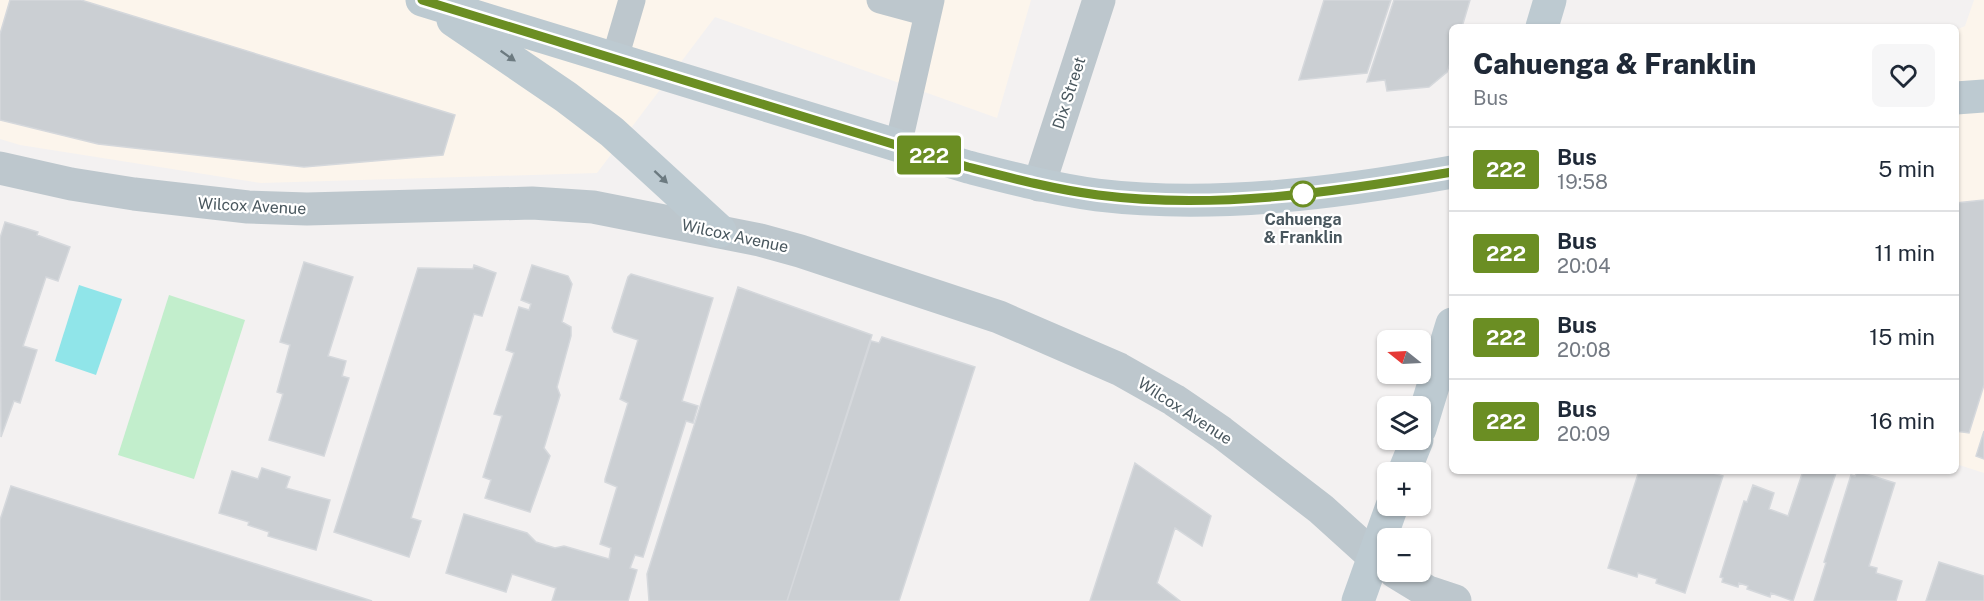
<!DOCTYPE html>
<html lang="en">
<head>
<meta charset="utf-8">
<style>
	body { margin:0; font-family:"Public Sans",sans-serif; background:#f6f6f7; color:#1f2937; height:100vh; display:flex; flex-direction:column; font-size:22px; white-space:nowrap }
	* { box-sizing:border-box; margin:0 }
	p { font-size:20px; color:#747a83 }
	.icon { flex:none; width:33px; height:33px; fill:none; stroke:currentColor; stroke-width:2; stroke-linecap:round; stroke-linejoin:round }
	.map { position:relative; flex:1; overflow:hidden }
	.drawer { position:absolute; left:1449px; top:24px; width:510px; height:450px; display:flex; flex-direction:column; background:#fff; border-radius:9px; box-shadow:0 2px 4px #0004 }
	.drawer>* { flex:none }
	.badge { padding:0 12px; border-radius:4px; font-size:21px; line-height:39px }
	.needle { width:39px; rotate:288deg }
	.controls { position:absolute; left:1377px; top:330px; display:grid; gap:12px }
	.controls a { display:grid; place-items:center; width:54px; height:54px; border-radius:9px; background:#fff; box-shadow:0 2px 4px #0004; font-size:30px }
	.map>.badge { position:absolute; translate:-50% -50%; box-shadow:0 0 0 3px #fff }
	.round { display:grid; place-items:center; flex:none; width:63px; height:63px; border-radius:9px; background:#f6f6f7 }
	.overview { display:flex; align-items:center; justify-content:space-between; height:102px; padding:0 24px }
	h1 { font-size:28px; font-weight:800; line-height:45px }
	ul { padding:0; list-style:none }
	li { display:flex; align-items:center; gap:18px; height:84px; padding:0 24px; border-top:2px solid #e0e1e3 }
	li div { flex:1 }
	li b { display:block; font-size:22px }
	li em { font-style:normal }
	li .badge { min-width:66px; font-weight:700; text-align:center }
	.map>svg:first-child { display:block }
	.commercial { fill:#fcf5ec }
	.green { fill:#c2eecc }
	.water { fill:#90e5e9 }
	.building { fill:#cbcfd3; stroke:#d5d8dc; stroke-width:1.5 }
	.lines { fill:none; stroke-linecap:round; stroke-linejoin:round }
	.lane { stroke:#bdc7cd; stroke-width:27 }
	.street { stroke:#bdc7cd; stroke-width:33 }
	.secondary { stroke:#bdcad1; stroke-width:33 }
	.oneway { fill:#6c7a80 }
	.line-casing { stroke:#fff; stroke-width:14 }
	.line { stroke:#6b8e23; stroke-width:9 }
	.stop-dot { fill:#fff; stroke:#6b8e23; stroke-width:3 }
	.labels { text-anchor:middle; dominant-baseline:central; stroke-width:4.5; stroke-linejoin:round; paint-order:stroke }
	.street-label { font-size:16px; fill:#49575e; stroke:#fff }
	.stop-label { font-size:16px; font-weight:bold; fill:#49575e; stroke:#fff }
</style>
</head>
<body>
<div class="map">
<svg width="1984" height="601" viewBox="0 0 1984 601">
	<rect width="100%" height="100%" fill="#f3f1f1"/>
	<path class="commercial" d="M0,0H1031L997,118L715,17L597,173L261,183L20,145L0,139Z
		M1974,0H1984V473L1956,464V30L1965,26Z"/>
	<path class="green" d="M169,295L245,320L194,479L118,455Z"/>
	<path class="water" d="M79,285L122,299L96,375L55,361Z"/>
	<path class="building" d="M10,0H81L455,115L443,155L304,167L98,144L0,120V34Z
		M1324,0H1391L1367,73L1299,80Z
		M1394,0H1470L1462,27H1452V57L1447,72L1429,87L1387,91L1385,80L1367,82Z
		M1984,200V385L1969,433L1956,431V203Z
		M5,222L38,232L37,235L70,247L58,281L46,277L23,346L37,350L20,403L14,401L1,437L0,238Z
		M304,262L353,277L328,356L346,361L342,376L349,378L324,456L269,440L283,394L277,392L290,345L280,342Z
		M474,265L496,273L482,316L474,314L411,518L421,521L409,557L334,532L418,268L473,269Z
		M532,265L568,276L572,284L562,322L571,327V336L557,387L560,395L544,448L550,456L530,512L485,498L491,480L483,477L502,416L494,414L514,353L506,350L519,307L529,310L531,304L521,300Z
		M631,274L713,298L682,401L698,406L693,423L686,421L643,557L635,555L630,568L637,570L628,601H552L556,588L512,574L506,592L446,573L464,514L527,533L536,542L555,548L564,546L609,559L611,548L600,544L617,487L605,482V479L628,403L620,399L638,340L614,332L612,328L628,277Z
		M738,287L872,335L787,601H649L647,574Z
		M882,337L975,367L899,601H787L871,341L879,343Z
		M1984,431V459L1976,456Z
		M1135,463L1211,516L1202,546L1175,528L1157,583L1180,601H1090Z
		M262,468L290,477L286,488L330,500L316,550L268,536L269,532L248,525L249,522L219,513L232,471L258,479Z
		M1639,471H1707L1723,476L1685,593L1656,583L1657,579L1638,573L1637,577L1608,568Z
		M1803,471H1830L1836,473L1793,601L1771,593L1770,597L1747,589L1748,586L1739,583L1738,587L1722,582L1723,578L1720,577L1744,501L1747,502L1753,485L1774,493L1769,509L1788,516Z
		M1857,471L1895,483L1869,566L1877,568L1876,573L1902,581L1896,601H1814L1826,563L1824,562L1851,475L1855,476Z
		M11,486L372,601H0V520Z
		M1939,562L1984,576V601H1926Z"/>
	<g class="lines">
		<path class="lane" d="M880,0L928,13
			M615,58L632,0
			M898,146L931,0"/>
		<path class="street" d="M0,168L71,184L134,194L248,207L307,209L532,203L593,207L760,240L800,251L999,317L1119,369L1174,400L1221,432L1321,509L1373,556L1388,566
			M1039,185L1099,0
			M1395,572L1428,592L1455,601"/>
		<path class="secondary" d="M422,0L968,167C1011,178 1053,189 1097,195C1215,209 1336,193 1452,172
			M453,20L566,97L612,132L720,231
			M1542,27L1550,0
			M1956,98L1984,96
			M1420,429L1452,324
			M1404,472L1417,440
			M1358,601L1392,506"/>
	</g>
	<defs><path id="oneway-solid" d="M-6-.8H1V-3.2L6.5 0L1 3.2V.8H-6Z" transform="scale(1.5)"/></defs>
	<g class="oneway">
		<use href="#oneway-solid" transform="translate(508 56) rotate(35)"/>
		<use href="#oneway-solid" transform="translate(661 177) rotate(43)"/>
	</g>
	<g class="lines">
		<g class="line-casing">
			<path id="line" d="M422,0L968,167C1011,178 1053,189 1098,195C1215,210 1336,192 1452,172"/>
		</g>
		<use href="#line" class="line"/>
	</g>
	<circle class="stop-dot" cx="1303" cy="194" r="12"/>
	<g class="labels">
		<g class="street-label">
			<text transform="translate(1069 93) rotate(-72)">Dix Street</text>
			<text transform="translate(252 206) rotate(3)">Wilcox Avenue</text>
			<text transform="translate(735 236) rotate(12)">Wilcox Avenue</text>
			<text transform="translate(1185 411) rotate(33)">Wilcox Avenue</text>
		</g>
		<g class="stop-label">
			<text x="1303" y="219">Cahuenga<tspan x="1303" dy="18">&amp; Franklin</tspan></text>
		</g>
	</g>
</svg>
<div class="controls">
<a><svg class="needle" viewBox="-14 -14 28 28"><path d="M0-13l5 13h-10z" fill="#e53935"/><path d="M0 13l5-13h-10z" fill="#747a83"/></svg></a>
<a><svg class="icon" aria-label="layers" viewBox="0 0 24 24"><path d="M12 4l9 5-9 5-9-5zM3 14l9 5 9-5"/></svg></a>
<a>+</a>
<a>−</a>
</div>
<b class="badge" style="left:929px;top:155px;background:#6b8e23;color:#fff">222</b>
<section class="drawer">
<div class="overview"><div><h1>Cahuenga &amp; Franklin</h1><p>Bus</p></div><a class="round"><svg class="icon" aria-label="heart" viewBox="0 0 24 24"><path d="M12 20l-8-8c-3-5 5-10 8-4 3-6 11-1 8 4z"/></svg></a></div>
<ul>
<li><span class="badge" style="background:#6b8e23;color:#fff">222</span><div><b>Bus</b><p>19:58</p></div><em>5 min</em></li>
<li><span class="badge" style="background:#6b8e23;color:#fff">222</span><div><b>Bus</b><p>20:04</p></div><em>11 min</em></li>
<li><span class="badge" style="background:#6b8e23;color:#fff">222</span><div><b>Bus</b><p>20:08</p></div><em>15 min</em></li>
<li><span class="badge" style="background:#6b8e23;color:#fff">222</span><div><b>Bus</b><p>20:09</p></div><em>16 min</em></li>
</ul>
</section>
</div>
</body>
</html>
